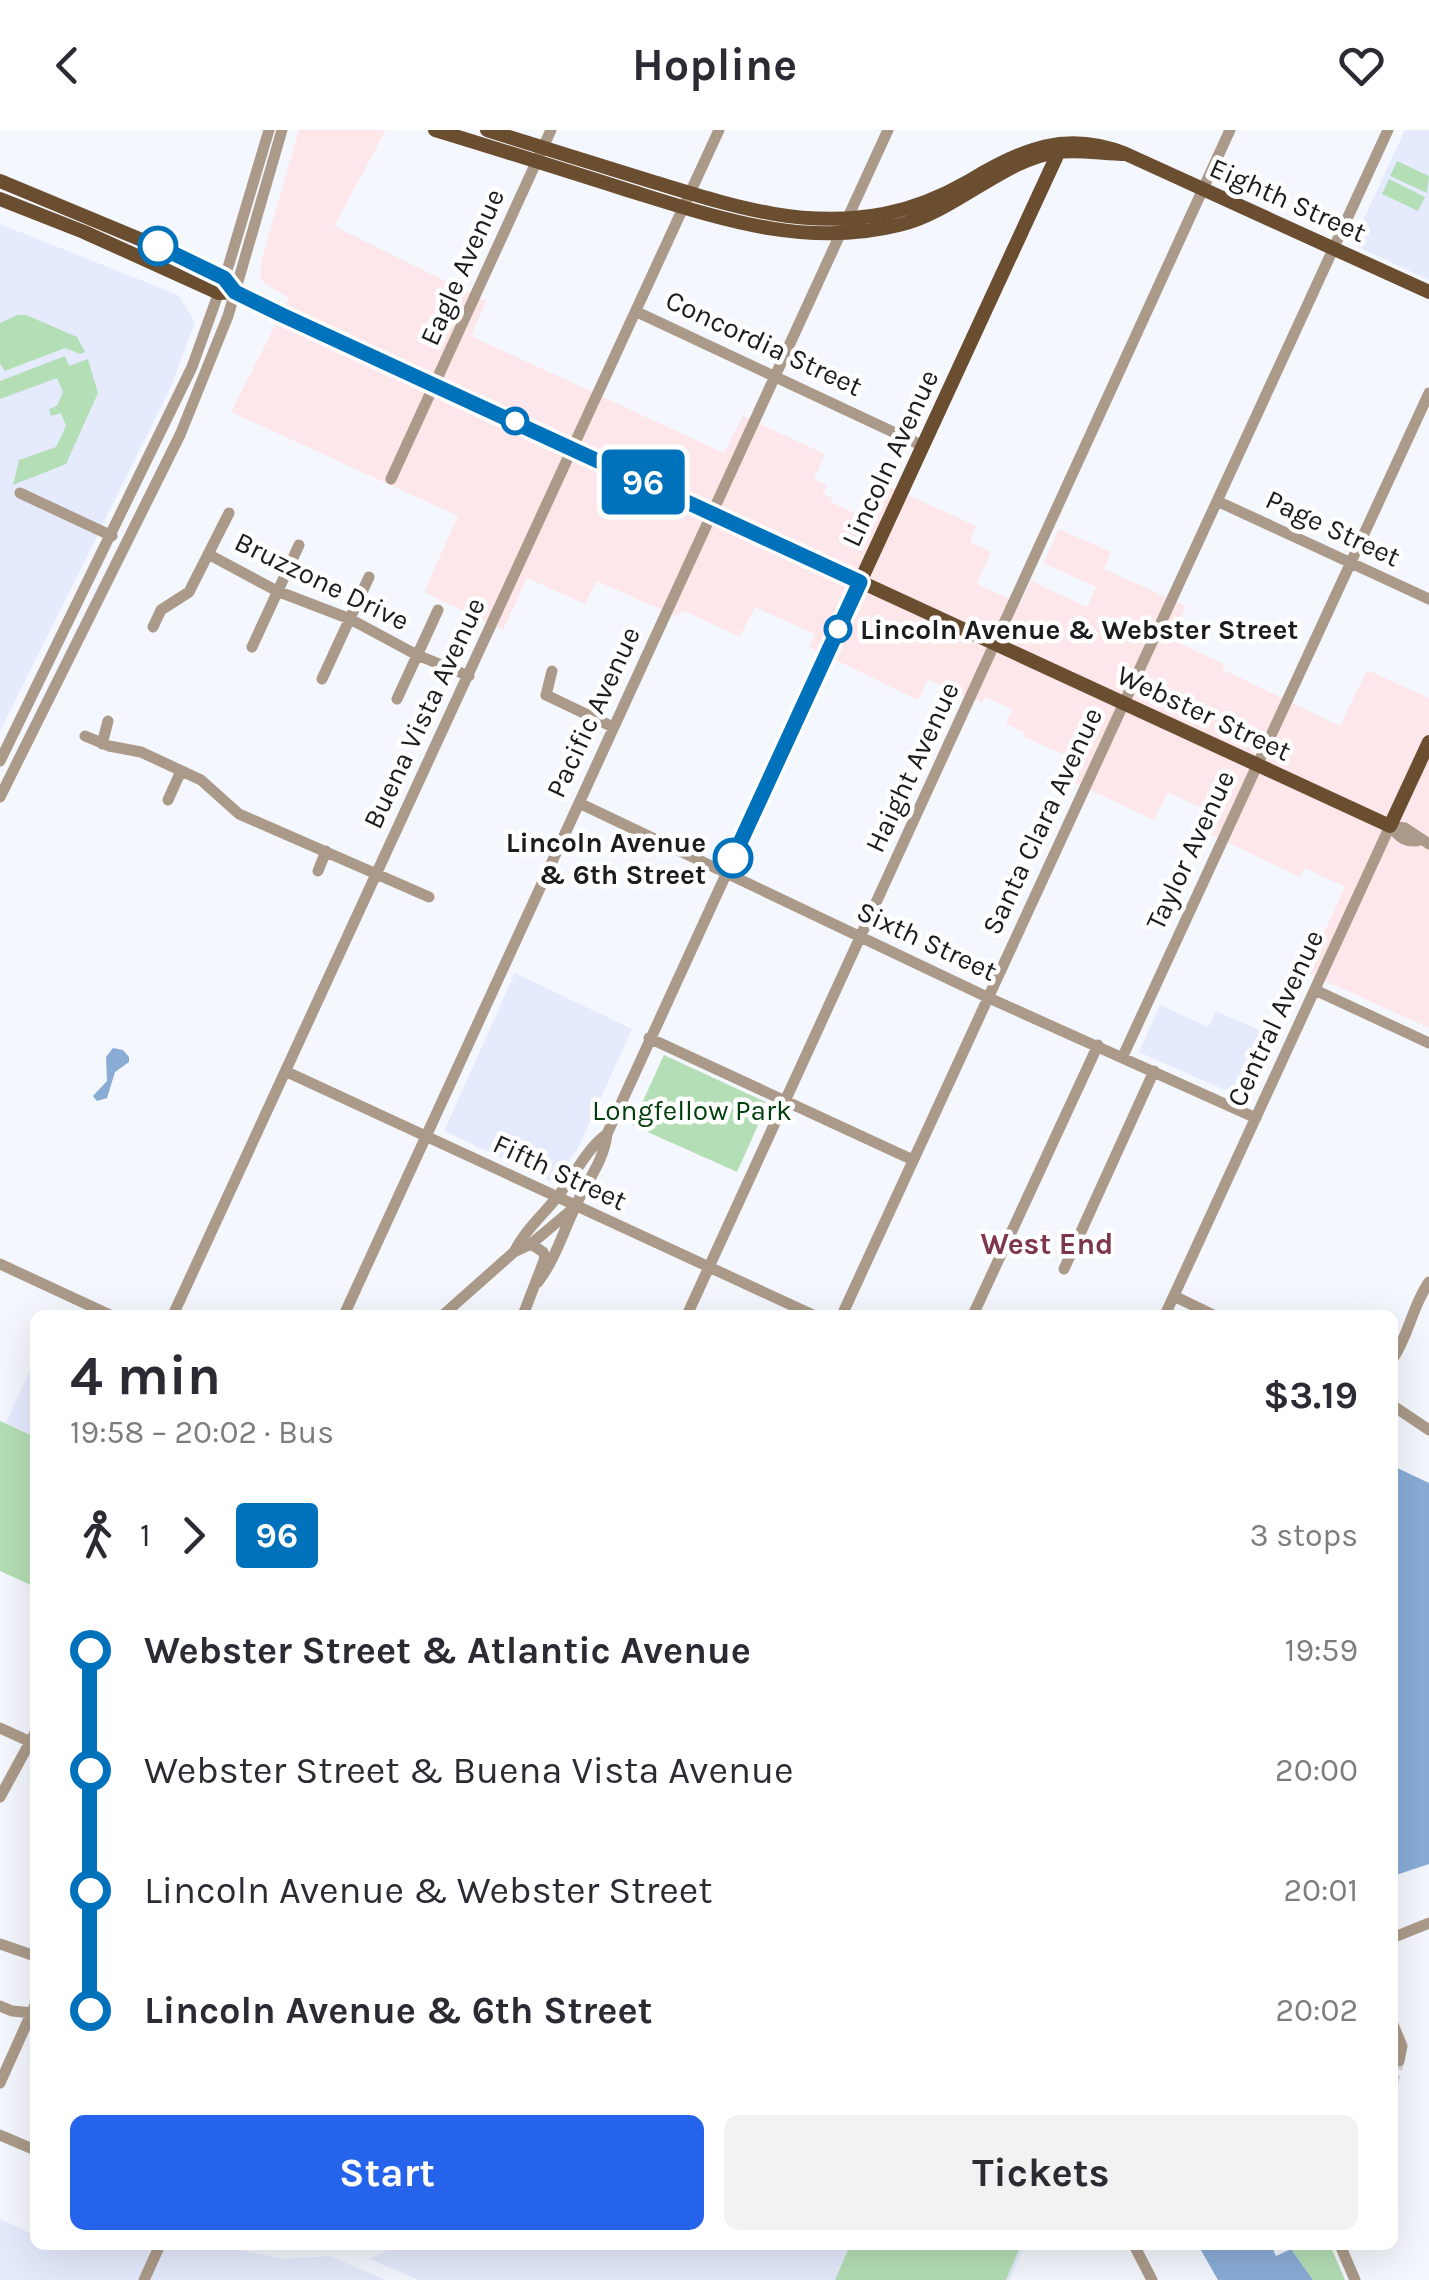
<!DOCTYPE html>
<html lang="en">
<head>
<meta charset="utf-8">
<style>
	body { margin:0; font-family:Karla,sans-serif; background:#f2f2f3; color:#2b2b33; height:100vh; display:flex; flex-direction:column; font-size:38px; white-space:nowrap }
	* { box-sizing:border-box; margin:0 }
	p { font-size:32px; color:#7c7c81 }
	.icon { flex:none; width:55px; height:55px; fill:none; stroke:currentColor; stroke-width:2; stroke-linecap:round; stroke-linejoin:round }
	.map { position:relative; flex:1; overflow:hidden }
	.sheet { position:absolute; left:30px; top:1180px; width:1368px; height:940px; display:flex; flex-direction:column; background:#fff; border-radius:15px; box-shadow:0 10px 40px #0002 }
	.sheet>* { flex:none }
	.badge { padding:0 20px; border-radius:8px; font-size:35px; line-height:65px }
	.map>.badge { position:absolute; translate:-50% -50%; box-shadow:0 0 0 5px #fff }
	.legs { display:flex; align-items:center; gap:15px; height:110px; padding:0 40px; font-size:32px }
	.legs p { margin-inline-start:auto }
	.headline { display:flex; align-items:center; justify-content:space-between; height:170px; padding:0 40px }
	h1 { font-size:55px; font-weight:700; line-height:75px }
	.primary-button { display:flex; gap:20px; margin-top:auto; padding:20px 40px }
	.primary-button a { flex:1; height:115px; border-radius:15px; background:#2563eb; color:#fff; font-size:40px; font-weight:700; line-height:115px; text-align:center }
	.primary-button a+a { background:#f2f2f3; color:#2b2b33 }
	ul { padding:0 40px; list-style:none }
	li { display:flex; align-items:center; gap:35px; height:120px; font-size:38px }
	li i { display:grid; place-items:center; width:15px; height:100%; margin:0 12px; background:currentColor }
	li i::after { content:''; width:25px; height:25px; margin:-12px; border:8px solid; border-radius:50%; background:#fff }
	li p { margin-inline-start:auto }
	li:first-child i { background:linear-gradient(#0000 50%,currentColor 0) }
	li:last-child i { background:linear-gradient(currentColor 50%,#0000 0) }
	header { display:flex; justify-content:space-between; align-items:center; height:130px; padding:0 40px; background:#fff; font-size:45px; font-weight:700 }
	.map>svg:first-child { display:block }
	.commercial { fill:#fde7ea }
	.built { fill:#e5ebfd }
	.green { fill:#b4deb5 }
	.water { fill:#89acd5 }
	.lines { fill:none; stroke-linecap:round; stroke-linejoin:round }
	.minor-tunnel { stroke:#d4d6dd; stroke-width:11; stroke-dasharray:11 5.5; stroke-linecap:butt }
	.minor { stroke:#ab9a89; stroke-width:11 }
	.major { stroke:#6b4e2f; stroke-width:14 }
	.line-1-casing { stroke:#fff; stroke-width:22 }
	.line-1 { stroke:#0072bc; stroke-width:15 }
	.stop-1-dot { fill:#fff; stroke:#0072bc; stroke-width:5 }
	.labels { text-anchor:middle; dominant-baseline:central; stroke-width:9; stroke-linejoin:round; paint-order:stroke }
	.street-label { font-size:28px; fill:#1b1c20; stroke:#fff }
	.stop-label { font-size:28px; font-weight:bold; fill:#1b1c20; stroke:#fff; text-anchor:start }
	.park-label { font-size:28px; fill:#003f0b; stroke:#fff }
	.neighbourhood-label { font-size:30px; font-weight:bold; fill:#7d364b; stroke:#fff }
</style>
</head>
<body>
<header><svg class="icon" aria-label="back" viewBox="0 0 24 24"><path d="M15 5l-7 7 7 7"/></svg>Hopline<svg class="icon" aria-label="heart" viewBox="0 0 24 24"><path d="M12 20l-8-8c-3-5 5-10 8-4 3-6 11-1 8 4z"/></svg></header>
<div class="map">
<svg width="1429" height="2150" viewBox="0 0 1429 2150">
	<rect width="100%" height="100%" fill="#f5f7fe"/>
	<path class="commercial" d="M299,0H386L334,96L486,171L471,206L724,323L743,286L825,324L814,349L827,355L823,364L832,368L831,372L867,389L884,354L976,396L970,412L991,422L977,454L1020,474L1031,451L1087,477L1096,457L1043,433L1059,399L1111,422L1104,439L1186,476L1172,510L1224,534L1222,539L1340,596L1367,540L1429,568V898L1306,842L1345,757L1305,738L1300,747L1212,705L1220,687L1168,662L1154,690L1075,653L1083,633L1024,607L1025,603L1006,594L1012,579L985,567L982,573L928,549L918,570L809,517L815,504L755,477L740,507L682,480L678,487L596,451L585,474L527,448L503,500L424,462L458,386L231,282L289,168L264,153L260,146L262,128Z"/>
	<path class="built" d="M1405,0H1429V150L1352,114Z
		M0,94L178,165L195,192L170,259L0,601Z
		M515,843L632,899L577,1020L554,1053L444,1001Z
		M1160,875L1208,897L1216,881L1273,906L1245,969L1139,922Z
		M35,1229V1307L6,1293Z
		M0,2089L35,2105V2115H213L284,2129L330,2126L386,2150H0Z
		M398,2115H1025L1010,2150H419L369,2129Z"/>
	<path class="green" d="M1397,31L1429,46L1427,63L1390,46Z
		M1389,49L1425,67L1418,81L1382,64Z
		M17,185H26L77,207L85,222L80,224L65,218L5,241L0,234V193Z
		M65,226L69,236L88,229L98,263L66,334L13,355L19,330L56,317L66,296L61,283L51,286L49,279L57,276L63,262L57,248L0,269V251Z
		M664,925L768,973L737,1042L632,995Z
		M0,1291L35,1307V1457L0,1441Z
		M850,2115H1021L1006,2150H835Z
		M1304,2115H1330L1345,2150H1313L1291,2119Z"/>
	<path class="water" d="M113,918L123,920L129,927V932L115,942L107,968L97,971L93,966L107,951L106,927Z
		M1393,1336L1429,1353V1734L1393,1746Z
		M1198,2115H1271L1276,2126L1291,2119L1313,2150H1218Z"/>
	<g class="lines">
		<path class="minor-tunnel" d="M1392,1955L1399,1931"/>
		<path class="minor" d="M637,182L923,316
			M391,349L551,0
			M20,363L112,406
			M1217,371L1429,469
			M208,424L277,461L350,489L417,525L469,546
			M153,497L161,480L189,462L229,383
			M252,517L299,415
			M552,541L546,565L613,597
			M322,549L369,447
			M397,569L438,480
			M85,606L109,616L141,622L201,650L239,684L429,767
			M102,614L108,591
			M0,631L192,237L229,134L269,0
			M0,667L180,305L228,186L282,0
			M168,670L181,641
			M579,673L989,868L1256,988
			M1390,696L1405,698L1429,714
			M1390,696C1399,707 1406,714 1421,710
			M318,741L326,721
			M1315,860L1429,913
			M649,908L913,1030
			M1123,926L1429,263
			M287,942L813,1185
			M514,1122C525,1100 543,1085 558,1066C575,1045 586,1019 607,1004
			M0,1134L110,1185
			M1064,1139L1154,941
			M538,1152C556,1128 563,1102 576,1075C587,1051 604,1031 607,1004L860,452
			M1174,1166L1213,1185
			M173,1185L719,0
			M344,1185L888,0
			M443,1185L514,1122L531,1114L575,1077
			M523,1185L545,1128L543,1122L531,1114
			M687,1185L1230,0
			M842,1185L1388,0
			M973,1185L1098,915
			M1165,1185L1390,696
			M1392,1230C1409,1206 1412,1176 1429,1152
			M1392,1275L1429,1300
			M0,1598L35,1614
			M0,1667L35,1603
			M1392,1808L1429,1793
			M0,1814L35,1826
			M0,1876L12,1881L34,1883
			M1392,1892L1402,1916L1399,1931
			M0,1953L35,1875
			M0,2005L35,2020
			M1134,2115L1152,2150
			M1340,2115L1355,2150
			M144,2150L160,2115"/>
		<path class="major" d="M435,0C498,19 561,39 624,59C715,87 803,119 899,95C954,82 1004,29 1057,22C1079,19 1104,24 1126,24
			M487,0C540,17 593,33 647,50C726,74 800,100 884,84C914,78 943,66 969,51C1022,19 1066,0 1126,24L1429,162
			M0,51L185,128L225,148L235,162L319,202L1390,696L1429,612
			M0,69L84,102L219,163L235,162
			M860,452L1060,19"/>
	</g>
	<g class="lines">
		<g class="line-1-casing">
			<path id="line-1" d="M158,116L224,148L235,162L282,185L860,452L733,728"/>
		</g>
		<use href="#line-1" class="line-1"/>
	</g>
	<g class="stop-1-dot">
		<circle cx="158" cy="116" r="18"/>
		<circle cx="515" cy="291" r="12"/>
		<circle cx="838" cy="499" r="12"/>
		<circle cx="733" cy="728" r="18"/>
	</g>
	<g class="labels">
		<g class="street-label">
			<text transform="translate(1288 70) rotate(24)">Eighth Street</text>
			<text transform="translate(462 137) rotate(-66)">Eagle Avenue</text>
			<text transform="translate(764 213) rotate(25)">Concordia Street</text>
			<text transform="translate(890 328) rotate(-65)">Lincoln Avenue</text>
			<text transform="translate(1333 398) rotate(25)">Page Street</text>
			<text transform="translate(322 451) rotate(26)">Bruzzone Drive</text>
			<text transform="translate(593 582) rotate(-65)">Pacific Avenue</text>
			<text transform="translate(424 583) rotate(-65)">Buena Vista Avenue</text>
			<text transform="translate(1204 583) rotate(25)">Webster Street</text>
			<text transform="translate(912 637) rotate(-65)">Haight Avenue</text>
			<text transform="translate(1042 691) rotate(-65)">Santa Clara Avenue</text>
			<text transform="translate(1190 720) rotate(-65)">Taylor Avenue</text>
			<text transform="translate(927 811) rotate(25)">Sixth Street</text>
			<text transform="translate(1275 888) rotate(-65)">Central Avenue</text>
			<text transform="translate(560 1042) rotate(25)">Fifth Street</text>
		</g>
		<g class="stop-label">
			<text x="860" y="499">Lincoln Avenue &amp; Webster Street</text>
			<text x="706" y="712" text-anchor="end">Lincoln Avenue<tspan x="706" dy="32">&amp; 6th Street</tspan></text>
		</g>
		<g class="park-label">
			<text x="692" y="980">Longfellow Park</text>
		</g>
		<g class="neighbourhood-label">
			<text x="1047" y="1114">West End</text>
		</g>
	</g>
</svg>
<b class="badge" style="left:643px;top:352px;background:#0072bc;color:#fff">96</b>
<section class="sheet">
<div class="headline"><div><h1>4 min</h1><p>19:58 – 20:02 · Bus</p></div><b>$3.19</b></div>
<div class="legs"><svg class="icon" aria-label="walk" viewBox="0 0 24 24"><circle cx="13" cy="4" r="2"/><path d="M13 8l-2 6 4 7M11 14l-3 7M7 12l3-4h3l4 4"/></svg>1<svg class="icon" aria-label="forward" viewBox="0 0 24 24"><path d="M9 5l7 7-7 7"/></svg><b class="badge" style="background:#0072bc;color:#fff">96</b><p>3 stops</p></div>
<ul>
<li><i style="color:#0072bc"></i><b>Webster Street &amp; Atlantic Avenue</b><p>19:59</p></li>
<li><i style="color:#0072bc"></i><span>Webster Street &amp; Buena Vista Avenue</span><p>20:00</p></li>
<li><i style="color:#0072bc"></i><span>Lincoln Avenue &amp; Webster Street</span><p>20:01</p></li>
<li><i style="color:#0072bc"></i><b>Lincoln Avenue &amp; 6th Street</b><p>20:02</p></li>
</ul>
<div class="primary-button"><a>Start</a><a>Tickets</a></div>
</section>
</div>
</body>
</html>
